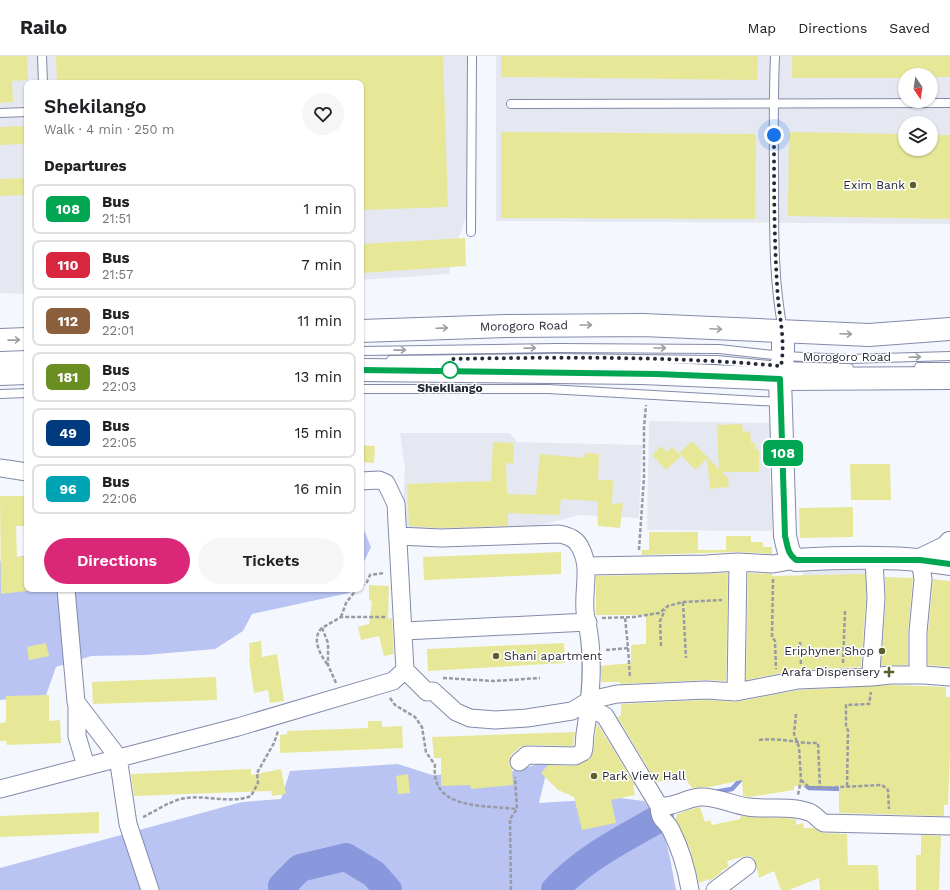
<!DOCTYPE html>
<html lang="en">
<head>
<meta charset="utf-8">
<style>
	body { margin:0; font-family:"Work Sans",sans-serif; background:#f6f6f6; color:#202124; height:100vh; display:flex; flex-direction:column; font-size:15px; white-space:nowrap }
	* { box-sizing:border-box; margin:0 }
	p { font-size:13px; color:#757577 }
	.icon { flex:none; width:22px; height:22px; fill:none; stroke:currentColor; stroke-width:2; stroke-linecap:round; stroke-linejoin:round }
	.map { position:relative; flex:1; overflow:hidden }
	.panel { position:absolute; left:24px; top:24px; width:340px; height:512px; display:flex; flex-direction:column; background:#fff; border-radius:8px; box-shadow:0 1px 3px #0004 }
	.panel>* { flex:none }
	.badge { padding:0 8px; border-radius:6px; font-size:14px; line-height:26px }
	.needle { width:26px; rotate:167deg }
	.fabs { position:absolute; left:898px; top:12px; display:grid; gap:8px }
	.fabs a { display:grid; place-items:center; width:40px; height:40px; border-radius:50%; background:#fff; box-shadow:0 1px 3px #0004; font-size:20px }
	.you { position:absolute; width:20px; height:20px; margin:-10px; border:3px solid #fff; border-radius:50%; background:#1a73e8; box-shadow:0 0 0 6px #1a73e833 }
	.map>.badge { position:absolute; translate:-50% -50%; box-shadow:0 0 0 2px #fff }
	h2 { padding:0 20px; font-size:15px; line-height:36px }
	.round { display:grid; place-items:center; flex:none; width:42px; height:42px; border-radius:21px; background:#f6f6f6 }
	.overview { display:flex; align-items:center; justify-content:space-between; height:68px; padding:0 20px }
	h1 { font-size:19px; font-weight:600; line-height:30px }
	.cta { display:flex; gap:8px; margin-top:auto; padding:8px 20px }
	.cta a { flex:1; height:46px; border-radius:24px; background:#db2777; color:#fff; font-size:16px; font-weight:600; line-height:46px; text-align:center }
	.cta a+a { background:#f6f6f6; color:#202124 }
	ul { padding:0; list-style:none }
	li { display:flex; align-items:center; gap:12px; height:50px; margin:0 8px 6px; padding:0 12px; border:2px solid #e0e0e0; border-radius:8px }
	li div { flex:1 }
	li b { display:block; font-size:15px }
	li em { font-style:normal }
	li .badge { min-width:44px; font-weight:700; text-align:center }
	header { display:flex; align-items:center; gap:24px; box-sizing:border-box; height:56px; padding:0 20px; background:#fff; border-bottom:1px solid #e0e0e0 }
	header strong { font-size:19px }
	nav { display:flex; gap:22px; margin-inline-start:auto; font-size:14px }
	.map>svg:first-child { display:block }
	.built { fill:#e6e8f1; fill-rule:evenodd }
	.green { fill:#b9c4f2 }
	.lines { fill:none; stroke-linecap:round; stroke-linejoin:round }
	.stream { stroke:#8998dd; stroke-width:4.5 }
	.river { stroke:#8998dd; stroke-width:28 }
	.building { fill:#e6e898 }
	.service-casing { stroke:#838aa9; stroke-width:10 }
	.minor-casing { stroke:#838aa9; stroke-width:19 }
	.secondary-casing { stroke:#838aa9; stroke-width:24 }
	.trunk-casing { stroke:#838aa9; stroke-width:24 }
	.path { stroke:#989aa4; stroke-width:2.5; stroke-dasharray:4 2; stroke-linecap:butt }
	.service { stroke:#fff; stroke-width:8 }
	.minor { stroke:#fff; stroke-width:17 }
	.secondary { stroke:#fff; stroke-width:22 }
	.trunk { stroke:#fff; stroke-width:22 }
	.oneway { stroke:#9d9fa5 }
	.line-casing { stroke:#fff; stroke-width:9 }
	.line { stroke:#00a651; stroke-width:6 }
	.walk { stroke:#262936; stroke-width:4; stroke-dasharray:0 7.2 }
	.poi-dot { fill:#5d5e2b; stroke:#fff; stroke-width:1.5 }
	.stop-dot { fill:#fff; stroke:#00a651; stroke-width:2 }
	.labels { text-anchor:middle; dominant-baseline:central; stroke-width:3; stroke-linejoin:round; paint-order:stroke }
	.poi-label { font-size:12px; fill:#262936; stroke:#fff; text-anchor:end }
	.street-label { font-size:12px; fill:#262936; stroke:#fff }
	.stop-label { font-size:12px; font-weight:bold; fill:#262936; stroke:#fff }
</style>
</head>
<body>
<header>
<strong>Railo</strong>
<nav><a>Map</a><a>Directions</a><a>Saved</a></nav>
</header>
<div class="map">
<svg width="950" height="834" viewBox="0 0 950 834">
	<rect width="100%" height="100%" fill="#f5f7fe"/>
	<path class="built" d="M0,0H470L469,153L453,198L449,218L361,224V27H27V238L0,237Z
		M496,0H950V168L496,165ZM905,19H931V45H905ZM905,67H931V93H905Z
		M649,365L770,367V430L773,431L772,475L647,474Z
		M400,377H510L517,386L642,389L639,462L580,459L510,477H401L405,413Z
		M803,506H872V537L803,531Z"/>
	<path class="green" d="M361,467L371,491L361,512Z
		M27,499V533H351L349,537L252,558L243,575L215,593L145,599L91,600L56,611L46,639L0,644V505Z
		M549,705L539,747L620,742L644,745C668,774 669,798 676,834H0V812L242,746L281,743L290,715L398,708L432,719L510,716Z"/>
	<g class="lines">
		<path class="stream" d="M802,726L809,732L844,733
			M714,736L732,733L743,721"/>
		<path class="river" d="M285,834L282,830L300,812L346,801L374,818L388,834
			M555,834C584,802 623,783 660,762"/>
	</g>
	<path class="building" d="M0,0H27L28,24L12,25L13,46L0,47Z
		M56,0H443L448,151L361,154V27H57Z
		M501,0H758L757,24L501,21Z
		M792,0H950V21H931V19H905V22H792Z
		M26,70V88L0,89V71Z
		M501,76L756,78L755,163L501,162Z
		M789,76L905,78V93H931V79H950V163L788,160Z
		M26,122L27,139L0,140V123Z
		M465,182L466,210L361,217V188Z
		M742,368L743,376L750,375L751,387H755V393L759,394V416H722L728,422L729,431L710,433L707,403L695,414L679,397L692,385L719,413L717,369Z
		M493,386L514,387L513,408L506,407L507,438L536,439L540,398L584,402L585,397L599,398L598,424H613L612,448L623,447L620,472L598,470L597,445L561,443L559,459L508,457V470L441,472L409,470L407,428L491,425Z
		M361,389L375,390L374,407L361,406Z
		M661,390L667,396L672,391L681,400L666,414L652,399Z
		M850,408H890L891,444H851Z
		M0,440H27V470H16L17,501L27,500V535L1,538Z
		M853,451V481L800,482L799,452Z
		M649,476H698V494H726V480H751V486H763V491H772V498L738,496L642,499V494H649Z
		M561,496V518L424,524L423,501Z
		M728,517L726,625L706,624L620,628V626H601V610L631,607V589L646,588V559H596V520Z
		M748,517L772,518V520L865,518L866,542L861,611L797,614L746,624Z
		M885,521L913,522L908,575V609L881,610L886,543Z
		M933,523L950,525V611L928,609V576Z
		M369,529L389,530L388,563L392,562L394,598L384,600L379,580L361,584L358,571L369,568L372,545L369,544Z
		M261,585L262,601L277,598L284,645L270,647L268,634L254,637L249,603H250L249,587Z
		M46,587L49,600L29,604L27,591Z
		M564,587L565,607L428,615L427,593Z
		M216,621L217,644L93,648L92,626Z
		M891,629L946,631V641H950V695L948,749H944V760L839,757V730H794V734L749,741L743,740L742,724L710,731L692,732L685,722L656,726L617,660H621V648L706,644L736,646L799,634Z
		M49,639V665L60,664L61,687L7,689L6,685H0V667L6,666V640Z
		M368,665H382V671L402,670L403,692L280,697V679L287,678V675L368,672Z
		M597,667L635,729L633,730L635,739L611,744L616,767L582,774L574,741L558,734L541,717L548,709L575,710L590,703L593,695Z
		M575,676L573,690L527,689L520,691L511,699L509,708L512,713L513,729L471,733L470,729L441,730V702H434L432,681Z
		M251,713V719L281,713L286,738L272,740L271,735L134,740L131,718Z
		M408,718L410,737L398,738L396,720Z
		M700,751L705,766L710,764L712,769L740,763L741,760L786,762L796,763V769L803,767L804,772H813L823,777L847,778L848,809H878L879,834H820L819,822L789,834H781L774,815L759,822L755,804L750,800H746L727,805L729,811L721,815L722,816L711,824L709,825V823L699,827L690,793L675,762L677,761L676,759L685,755Z
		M99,756V777L0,781V760Z
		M921,779L941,780L939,834H916V799H921Z"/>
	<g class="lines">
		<g class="service-casing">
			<path id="service" d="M42,0L43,27
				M775,0C773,46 774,91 774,137C774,182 774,229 783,274
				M511,48L950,47
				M0,57L27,56
				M471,176L472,0
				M361,295L557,292L719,293L783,300L848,303L950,300
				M0,300L27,299
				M391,304L555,302L717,304L781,310L849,312
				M0,307L22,306
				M919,311H950
				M361,333H548L779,346
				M0,338L27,337"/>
		</g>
		<g class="minor-casing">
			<path id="minor" d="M0,412L27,416
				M361,425L379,424L386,427L396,448L405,614L427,636L433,635L456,656L470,662L495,664L527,662L572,655L590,644L617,638L706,634L736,636L798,624L872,621L890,619H924L950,621
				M398,480L441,482L559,478C569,480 577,483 581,493C592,514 581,540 586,562C595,600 591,641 585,678C584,684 585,690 583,696L575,700L527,699L519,706
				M586,510L706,508L738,506L773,508L796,504
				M66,533L76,646L118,701L128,768L150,834
				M404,575L588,566
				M918,615V576L923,523L920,504
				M871,616L876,542L874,503
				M736,636L738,506
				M77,648V680L86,710
				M589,651L605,660L659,750C660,767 665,762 671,774C680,792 687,815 690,834
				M0,733L238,671L393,625L405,614
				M659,750C673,752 686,742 700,741C717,740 732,749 748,751C768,754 790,749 809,756C815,758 818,764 824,767L950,770
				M715,834L747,810"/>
		</g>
		<g class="secondary-casing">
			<path id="secondary" d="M783,276V300L780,323L785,480C788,491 787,497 796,504C843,501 904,500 950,508
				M920,504L947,491L950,487"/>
		</g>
		<g class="trunk-casing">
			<path id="trunk" d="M361,275L506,270L643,269L869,279L950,273
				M0,284L27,283
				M361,314L642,317L780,323L950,322
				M0,318L27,317"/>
		</g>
		<path class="path" d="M639,494L644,421V372L646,349
			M773,523L772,581L775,585L776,613
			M361,530L367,526L370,519L384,517
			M683,546L686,602
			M341,561L346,547L357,533
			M602,562L634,561L659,557L668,550L683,546L722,544
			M322,572C311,582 320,599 328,609
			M800,586L801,609
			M661,590L660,565L665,554
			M628,592L630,622
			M606,594L628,592L625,561
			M843,607L845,555
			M443,622L494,625L540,622
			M336,627L328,609V587L322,572L341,561H387
			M390,642L395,649L415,661L422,671L426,696L435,709C430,755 487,749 517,753
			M796,658L794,678L799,691L801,724L798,739
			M759,684C780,681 798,688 818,687L820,732
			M801,724L809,731L820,732L882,729L888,734L889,753
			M847,730L848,674L846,671V649L869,648L871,636
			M143,761C156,755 171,744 186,742C207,739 230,748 251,740L258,727L257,717L274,687L278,675
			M511,834L510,763L517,753L515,721"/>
		<use href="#service" class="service"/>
		<use href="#minor" class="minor"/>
		<use href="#secondary" class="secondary"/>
		<use href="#trunk" class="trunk"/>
	</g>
	<defs><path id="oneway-shaft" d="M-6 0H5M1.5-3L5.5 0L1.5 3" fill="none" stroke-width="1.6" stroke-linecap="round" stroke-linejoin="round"/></defs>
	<g class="oneway">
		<use href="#oneway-shaft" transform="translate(586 269)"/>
		<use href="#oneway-shaft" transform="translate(442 272) rotate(-2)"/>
		<use href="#oneway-shaft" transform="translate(716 273) rotate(3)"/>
		<use href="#oneway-shaft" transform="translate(846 278) rotate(2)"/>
		<use href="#oneway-shaft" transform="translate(14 284) rotate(-1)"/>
		<use href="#oneway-shaft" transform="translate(530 292) rotate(-1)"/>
		<use href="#oneway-shaft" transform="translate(660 292)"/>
		<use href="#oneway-shaft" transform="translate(400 294) rotate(-1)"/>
		<use href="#oneway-shaft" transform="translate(915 301) rotate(-2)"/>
	</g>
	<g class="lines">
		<g class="line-casing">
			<path id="line" d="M361,314L657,318L780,323L785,480C788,491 787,497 796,504H920L950,508"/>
		</g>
		<use href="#line" class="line"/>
		<path class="walk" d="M450,314V303C561,301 671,300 781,310C786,283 778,256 777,228C774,178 774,129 774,79"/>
	</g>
	<g class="poi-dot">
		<circle cx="913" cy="129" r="4"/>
		<circle cx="882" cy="595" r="4"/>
		<circle cx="496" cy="600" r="4"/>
		<path d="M887 610h4v4h4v4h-4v4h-4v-4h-4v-4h4z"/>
		<circle cx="594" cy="720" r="4"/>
	</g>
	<circle class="stop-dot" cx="450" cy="314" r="8"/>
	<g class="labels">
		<g class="poi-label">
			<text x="905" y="129">Exim Bank</text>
			<text x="874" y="595">Eriphyner Shop</text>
			<text x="504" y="600" text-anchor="start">Shani apartment</text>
			<text x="880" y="616">Arafa Dispensery</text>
			<text x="602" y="720" text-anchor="start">Park View Hall</text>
		</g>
		<g class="street-label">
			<text transform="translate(524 270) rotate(-1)">Morogoro Road</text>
			<text x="847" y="301">Morogoro Road</text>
		</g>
		<g class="stop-label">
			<text x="450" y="332">Shekilango</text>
		</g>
	</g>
</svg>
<div class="fabs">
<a><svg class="needle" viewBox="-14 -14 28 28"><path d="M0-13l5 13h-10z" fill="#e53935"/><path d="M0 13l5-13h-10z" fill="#757577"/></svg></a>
<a><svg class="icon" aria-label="layers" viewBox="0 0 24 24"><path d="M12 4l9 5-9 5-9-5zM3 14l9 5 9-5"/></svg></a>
</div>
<div class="you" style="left:774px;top:79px"></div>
<b class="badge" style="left:783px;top:397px;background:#00a651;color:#fff">108</b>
<section class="panel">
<div class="overview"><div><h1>Shekilango</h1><p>Walk · 4 min · 250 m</p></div><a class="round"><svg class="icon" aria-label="heart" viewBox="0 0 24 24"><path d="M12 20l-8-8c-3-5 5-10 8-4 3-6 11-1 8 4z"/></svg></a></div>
<h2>Departures</h2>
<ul>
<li><span class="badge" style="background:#00a651;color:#fff">108</span><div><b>Bus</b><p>21:51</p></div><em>1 min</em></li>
<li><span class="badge" style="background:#d7263d;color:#fff">110</span><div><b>Bus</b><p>21:57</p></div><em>7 min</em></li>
<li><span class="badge" style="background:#8b5e3c;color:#fff">112</span><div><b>Bus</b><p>22:01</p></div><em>11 min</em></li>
<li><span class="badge" style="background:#6b8e23;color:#fff">181</span><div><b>Bus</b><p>22:03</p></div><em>13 min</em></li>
<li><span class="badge" style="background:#003b80;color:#fff">49</span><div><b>Bus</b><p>22:05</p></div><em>15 min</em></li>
<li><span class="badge" style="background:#00a3b4;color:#fff">96</span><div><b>Bus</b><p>22:06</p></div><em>16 min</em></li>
</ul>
<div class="cta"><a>Directions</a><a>Tickets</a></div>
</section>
</div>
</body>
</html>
